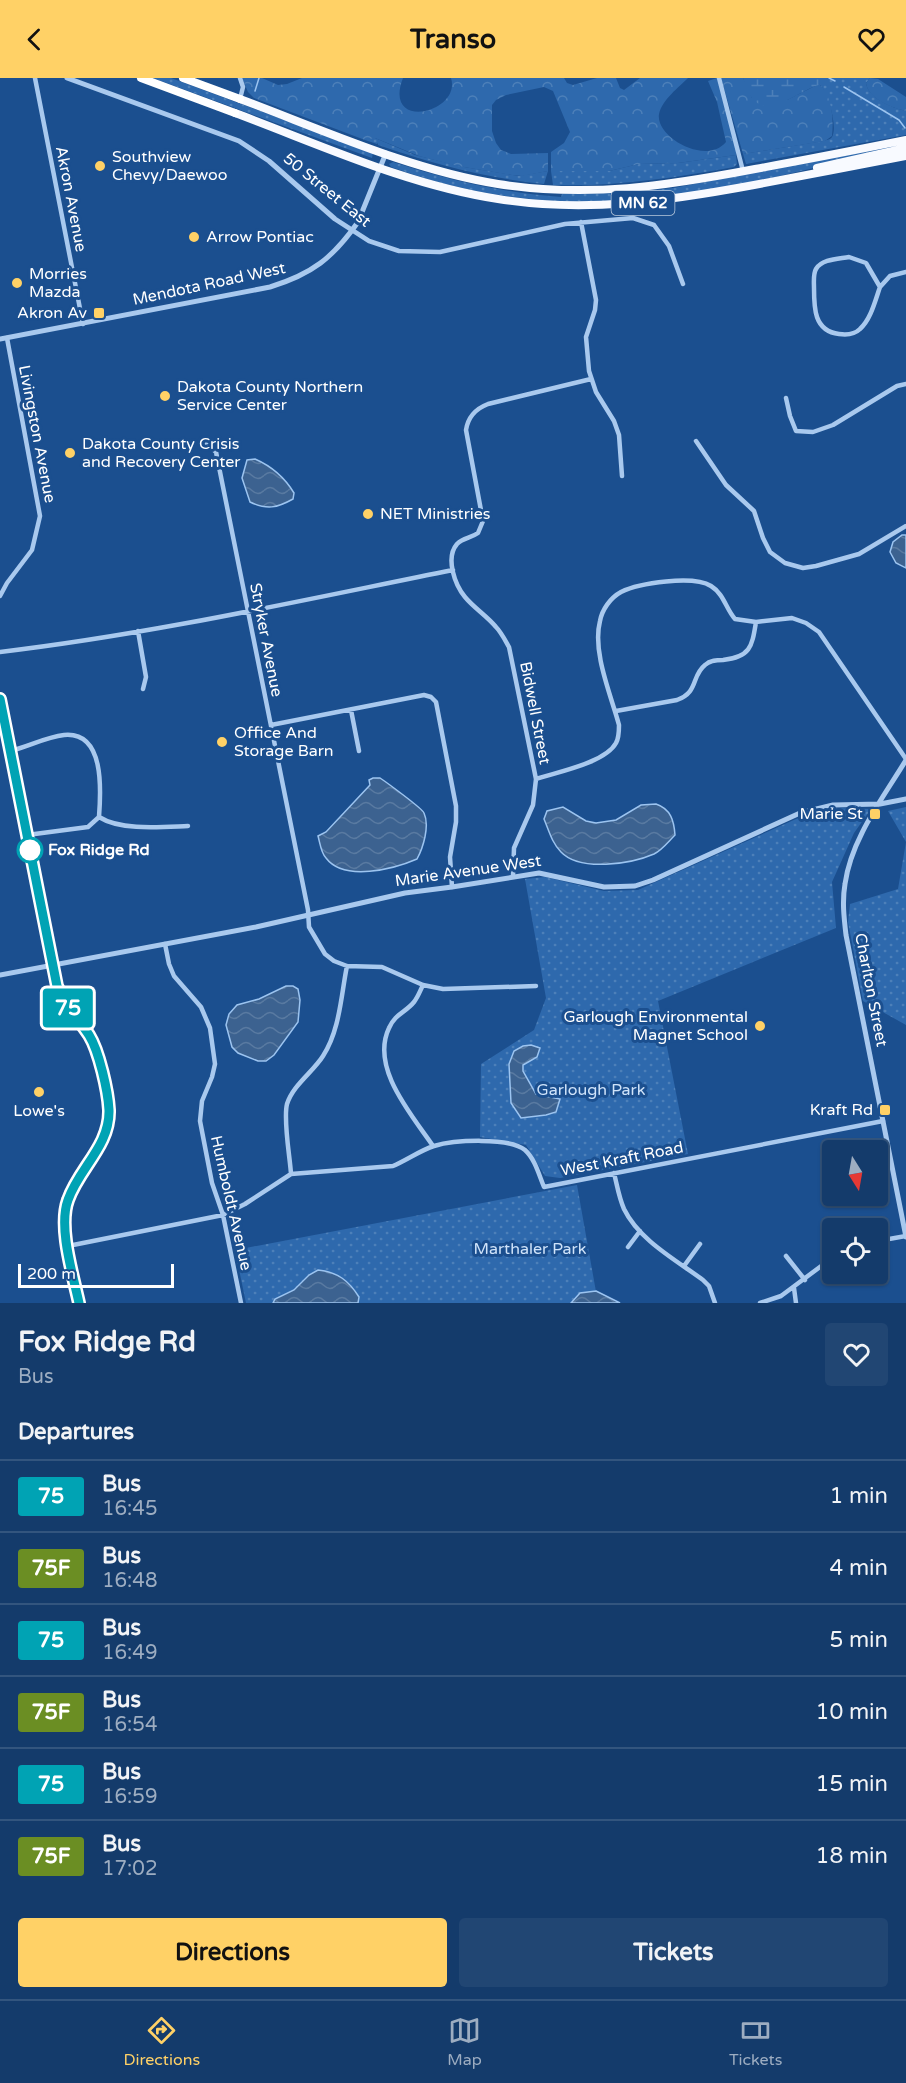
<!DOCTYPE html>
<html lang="en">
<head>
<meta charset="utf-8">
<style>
	body { margin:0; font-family:"Varela Round",sans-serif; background:#214673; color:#f1f3f6; height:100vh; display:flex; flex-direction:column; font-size:22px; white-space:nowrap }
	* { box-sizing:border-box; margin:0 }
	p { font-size:20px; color:#9dadc1 }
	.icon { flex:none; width:33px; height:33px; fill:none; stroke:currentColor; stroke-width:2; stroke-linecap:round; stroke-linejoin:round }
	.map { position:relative; height:1225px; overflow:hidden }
	.drawer { display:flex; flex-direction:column; background:#143b6b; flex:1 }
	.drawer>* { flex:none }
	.badge { padding:0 12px; border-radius:4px; font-size:21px; line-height:39px }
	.needle { width:39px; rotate:169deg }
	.fabs { position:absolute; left:822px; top:1062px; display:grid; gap:12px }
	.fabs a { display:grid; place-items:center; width:66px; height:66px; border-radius:6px; background:#143b6b; box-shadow:0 2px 4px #0004,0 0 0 2px #33557e; font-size:30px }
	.scale { position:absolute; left:18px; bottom:15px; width:156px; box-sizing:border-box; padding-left:6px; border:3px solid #fff; border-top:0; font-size:16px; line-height:21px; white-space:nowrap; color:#fff; -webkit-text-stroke:4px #1b4f8f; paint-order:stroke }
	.map>.badge { position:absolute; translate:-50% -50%; box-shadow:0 0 0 3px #fff }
	h2 { padding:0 18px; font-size:22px; line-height:54px }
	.round { display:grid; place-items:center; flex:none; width:63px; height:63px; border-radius:6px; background:#214673 }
	.overview { display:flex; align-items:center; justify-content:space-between; height:102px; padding:0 18px }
	h1 { font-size:28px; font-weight:700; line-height:45px }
	.cta { display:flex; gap:12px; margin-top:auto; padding:12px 18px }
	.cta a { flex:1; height:69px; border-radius:6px; background:#ffd166; color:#111; font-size:24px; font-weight:700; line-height:69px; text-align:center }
	.cta a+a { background:#214673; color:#f1f3f6 }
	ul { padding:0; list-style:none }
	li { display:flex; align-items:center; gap:18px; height:72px; padding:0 18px; border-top:2px solid #33557e }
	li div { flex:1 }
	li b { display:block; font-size:22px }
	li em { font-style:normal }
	li .badge { min-width:66px; font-weight:700; text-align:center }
	header { display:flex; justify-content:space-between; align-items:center; height:78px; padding:0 18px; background:#ffd166; color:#111; font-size:27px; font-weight:700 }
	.menu { display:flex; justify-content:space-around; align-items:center; height:84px; border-top:2px solid #33557e; background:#143b6b; font-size:16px; color:#9dadc1 }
	.menu a { display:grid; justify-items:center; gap:3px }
	.menu .on { color:#ffd166 }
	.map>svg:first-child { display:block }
	.grass { fill:url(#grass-dots) }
	.forest { fill:url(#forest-crowns) }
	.wetland { fill:url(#wetland-marsh) }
	.water { fill:url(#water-waves); stroke:#9cc4f0; stroke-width:1.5 }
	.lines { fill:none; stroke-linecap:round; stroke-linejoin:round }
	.stream { stroke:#9cc4f0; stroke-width:1.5 }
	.minor { stroke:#a9c9ee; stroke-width:4.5 }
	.tertiary { stroke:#a9c9ee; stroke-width:5 }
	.trunk { stroke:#f8faff; stroke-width:8 }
	.motorway { stroke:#fff; stroke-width:8 }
	.line-casing { stroke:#fff; stroke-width:14 }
	.line { stroke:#00a3b4; stroke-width:9 }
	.poi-dot { fill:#ffd166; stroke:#1b4f8f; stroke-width:2 }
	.stop-dot { fill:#fff; stroke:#00a3b4; stroke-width:3 }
	.labels { text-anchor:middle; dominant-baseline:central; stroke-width:6; stroke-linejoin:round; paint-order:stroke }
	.shield { fill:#1b4f8f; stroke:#bbcadd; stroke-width:1.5 }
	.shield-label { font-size:15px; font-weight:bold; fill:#fff }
	.poi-label { font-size:16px; fill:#fff; stroke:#1b4f8f; text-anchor:start }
	.street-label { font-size:16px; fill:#fff; stroke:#1b4f8f }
	.stop-label { font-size:16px; font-weight:bold; fill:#fff; stroke:#1b4f8f; text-anchor:start }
	.park-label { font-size:16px; fill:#cfe3fa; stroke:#1b4f8f }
</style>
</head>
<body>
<header><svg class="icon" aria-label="back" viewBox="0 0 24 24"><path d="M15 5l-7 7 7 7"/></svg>Transo<svg class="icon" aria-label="heart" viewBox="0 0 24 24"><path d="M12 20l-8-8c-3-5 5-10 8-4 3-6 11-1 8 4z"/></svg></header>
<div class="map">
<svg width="906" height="1225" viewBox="0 0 906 1225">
	<defs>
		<pattern id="grass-dots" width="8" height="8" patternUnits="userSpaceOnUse" patternTransform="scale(1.5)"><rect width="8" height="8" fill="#2e69ad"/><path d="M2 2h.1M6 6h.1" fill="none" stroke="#4d80b9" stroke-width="1.8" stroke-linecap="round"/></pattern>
		<pattern id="forest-crowns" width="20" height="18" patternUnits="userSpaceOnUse" patternTransform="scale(1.5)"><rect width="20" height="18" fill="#2e69ad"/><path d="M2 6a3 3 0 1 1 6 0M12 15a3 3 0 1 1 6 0" fill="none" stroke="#4d80b9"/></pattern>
		<pattern id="wetland-marsh" width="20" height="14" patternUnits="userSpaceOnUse" patternTransform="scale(1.5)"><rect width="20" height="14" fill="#2e69ad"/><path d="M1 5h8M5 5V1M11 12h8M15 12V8" fill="none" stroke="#4d80b9"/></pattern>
		<pattern id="water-waves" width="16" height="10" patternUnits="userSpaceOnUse" patternTransform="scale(1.5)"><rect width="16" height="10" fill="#3c6290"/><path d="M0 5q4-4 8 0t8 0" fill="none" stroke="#597aa1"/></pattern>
	</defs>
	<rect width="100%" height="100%" fill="#1b4f8f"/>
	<path class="grass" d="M153,0H171L373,75L372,80Z
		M831,0H870L866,5C868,20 892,30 906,33V57L746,86L743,76L823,63C826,62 830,62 832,59C838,49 828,13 819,6Z
		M369,60H375L415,77L464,89L519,98L548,93L544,106C486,100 433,86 378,67V65L377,66L365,62Z
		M906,66V69C817,87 728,115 638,122C553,129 471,118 391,89L389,86L393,84C448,102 503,115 561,119L562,116L626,115L673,110Z
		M736,77L737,86L734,89C673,100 615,109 553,107L551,93H609L639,86L678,85Z
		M906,729V947L863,923L848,844L850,826L898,811L906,764L888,733Z
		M835,730L871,731L854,755L832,804L836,850L658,923L688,1076L560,1100L545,1098L526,1067L480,1059L481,986L534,952L546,920L525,801L545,799L604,813L638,812L796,741Z
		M577,1107L598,1225H246L235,1172Z"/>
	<path class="forest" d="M242,0H262L278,7L287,6L302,0H403C382,54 462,35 451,0H564L567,5L573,7L597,0H616L620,10L624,12L640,0H688C679,9 662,22 659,36C655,59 706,88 726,64L717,24L708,3L717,0L736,69V77L678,85L639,86L609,93H551V74L564,65L570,54L553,13L544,9L506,17L496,22L492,27V53L496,65L501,72L511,76L548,75V93L522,98L512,97L458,88L419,78L375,60L365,62L254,20L248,14Z
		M721,0H743L752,20L787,22L819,6C832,17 834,41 832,58L825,63L743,76Z
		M870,0L878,1L906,19V33C892,30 868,21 866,5Z"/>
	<path class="wetland" d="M743,0H831C824,6 813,8 805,13C776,28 755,42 743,0Z"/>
	<path class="water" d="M255,381C271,388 285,400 294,415L293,421C277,430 267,432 250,424L242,400L247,382Z
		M902,457H906V490L896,485L890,474L893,464Z
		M373,700H380C386,704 423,731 424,735C430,748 423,770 417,781C394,791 344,804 326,780C321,775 320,765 318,758L326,754L370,707L369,702Z
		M656,726C671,731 674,743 675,757C668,764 662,772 654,776C631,786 580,794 561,774C552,765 549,753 544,741L547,733L563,729L586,743L596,745L616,742L641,727Z
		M286,908H293L298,911L300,922L298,944L274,977L266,983H258L238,975L232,969L226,947L229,936L237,927L259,921Z
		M531,967L540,970L537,979L523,987V993L536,1016L560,1021L556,1034L546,1037L521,1040L511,1025L509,986L514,973L523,968Z
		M318,1192C338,1194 349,1203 359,1219L358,1225H273L275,1221L294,1212L309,1197Z
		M596,1213L620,1225H571L580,1215Z"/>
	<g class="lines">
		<path class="stream" d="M829,0L835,3
			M844,9L899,42L905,50
			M255,13L259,0"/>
		<path class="minor" d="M35,0L83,246
			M240,0L243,9L240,21
			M719,0L743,93
			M581,144L596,222L595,232L586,259L589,293L596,314L614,343L619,357L622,398
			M352,152L369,163L399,173L440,174L565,146L633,140L654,147L669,168L683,206
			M849,179L866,185L880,209C875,223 871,241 860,251C855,256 846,257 839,256C814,253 814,230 814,210C814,204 813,196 816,191C822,181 838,181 849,179Z
			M880,209L890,198L906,194
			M786,320L790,338L796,353L813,354L833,347L897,308L906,306
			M696,363L726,407L754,433L763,460L770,474L785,485L803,490L816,488L859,476L906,448
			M207,366L216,374L308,832L309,849L325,876L334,883L347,888L382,889L423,907L443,911L536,908
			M0,518L7,505L32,472L40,438L7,260
			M138,553L146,599L143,611
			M0,574C152,556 303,522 453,492
			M0,621L57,908C65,927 78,940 89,957C99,973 108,1013 109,1032C110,1068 79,1090 68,1122C58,1150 73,1196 79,1225
			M351,632L359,673
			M616,633L677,622C699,614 691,598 705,587C710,582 717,582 723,582C751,579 752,568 756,544
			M271,647L424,617L431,619L436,624L456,728V744L450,779L452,809
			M10,673C27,669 46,659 64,657C105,653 101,713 99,739L88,749L27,757
			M536,701C557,694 605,685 616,665C619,660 619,653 619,647C611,617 592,574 600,543C602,532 610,520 621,514C639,505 693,497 711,508C724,516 726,531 735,541L756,544L792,540L806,545L819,554L906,681
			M99,739C121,753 162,749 188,748
			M513,798L514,770L533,727L536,701L509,569C505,562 501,554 496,549C487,538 474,530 465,519C455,507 445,480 457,466C463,460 471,460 478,455L483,443L466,352C468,339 475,331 488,326L591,301
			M165,866L169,886L174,898L201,929L210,950L215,986L212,999L202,1023L200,1043L212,1105L223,1137L241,1225
			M423,907C420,913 418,919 414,924C406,934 395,936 389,950C370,990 412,1037 433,1068
			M614,1095C617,1107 619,1120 624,1131C639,1162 676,1182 703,1202L709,1208L715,1225
			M291,1096C290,1079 283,1042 287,1026C293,1007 313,994 323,978C340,952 341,917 347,888
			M878,1163L906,1158
			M68,1168L223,1137L245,1126L291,1096L393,1088C407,1082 421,1072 434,1068C454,1062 509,1059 525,1072C535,1081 539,1097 544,1109L883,1043
			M628,1169L640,1153
			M786,1178L805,1202
			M684,1188L700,1166
			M794,1210L796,1225
			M760,1225L781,1218L832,1180"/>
		<path class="tertiary" d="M67,0L239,63L269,83L335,141L352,152
			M0,261L270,209C312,196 333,180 358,144L386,75
			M906,682C883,720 851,761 845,806C842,823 844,840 846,857L906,1159
			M0,897L256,849L405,815L452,809L539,795L604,809L635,808L653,802L800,735L833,727L880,726L906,721"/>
		<path class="trunk" d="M240,21C323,52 411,92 498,106C589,120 666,108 755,91C805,82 856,72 906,62
			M235,35C321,67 407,107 498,121C585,135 668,123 754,107C805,97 855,88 906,78
			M817,90L906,70"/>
		<path class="motorway" d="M141,0L235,35
			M183,0L240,21"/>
	</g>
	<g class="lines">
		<g class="line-casing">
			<path id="line" d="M0,621L57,908C65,927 78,940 89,957C99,973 108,1013 109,1032C110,1068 79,1090 68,1122C58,1149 73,1197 79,1225"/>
		</g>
		<use href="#line" class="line"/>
	</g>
	<g class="poi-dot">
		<circle cx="100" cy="88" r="6"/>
		<circle cx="194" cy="159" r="6"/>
		<circle cx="17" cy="205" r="6"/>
		<rect x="93" y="229" width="12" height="12" rx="3"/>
		<circle cx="165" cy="318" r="6"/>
		<circle cx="70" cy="375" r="6"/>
		<circle cx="368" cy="436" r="6"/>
		<circle cx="222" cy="664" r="6"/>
		<rect x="869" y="730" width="12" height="12" rx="3"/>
		<circle cx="760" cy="948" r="6"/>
		<circle cx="39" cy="1014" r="6"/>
		<rect x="879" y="1026" width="12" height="12" rx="3"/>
	</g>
	<circle class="stop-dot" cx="30" cy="772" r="12"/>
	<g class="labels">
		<rect class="shield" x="611.5" y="113" width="63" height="24" rx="4.5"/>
		<g class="shield-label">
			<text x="643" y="125">MN 62</text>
		</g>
		<g class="poi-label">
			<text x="112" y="79">Southview<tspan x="112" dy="18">Chevy/Daewoo</tspan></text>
			<text x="206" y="159">Arrow Pontiac</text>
			<text x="29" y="196">Morries<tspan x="29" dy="18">Mazda</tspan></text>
			<text x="87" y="235" text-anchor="end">Akron Av</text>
			<text x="177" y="309">Dakota County Northern<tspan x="177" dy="18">Service Center</tspan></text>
			<text x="82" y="366">Dakota County Crisis<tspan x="82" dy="18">and Recovery Center</tspan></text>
			<text x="380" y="436">NET Ministries</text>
			<text x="234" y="655">Office And<tspan x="234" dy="18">Storage Barn</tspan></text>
			<text x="863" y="736" text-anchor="end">Marie St</text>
			<text x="748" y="939" text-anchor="end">Garlough Environmental<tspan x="748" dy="18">Magnet School</tspan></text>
			<text x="873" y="1032" text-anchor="end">Kraft Rd</text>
			<text x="39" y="1033" text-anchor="middle">Lowe's</text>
		</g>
		<g class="street-label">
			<text transform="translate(327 112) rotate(39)">50 Street East</text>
			<text transform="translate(71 121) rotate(79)">Akron Avenue</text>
			<text transform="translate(209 206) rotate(-12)">Mendota Road West</text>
			<text transform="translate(37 356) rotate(79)">Livingston Avenue</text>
			<text transform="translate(266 562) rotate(79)">Stryker Avenue</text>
			<text transform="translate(535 635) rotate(79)">Bidwell Street</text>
			<text transform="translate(468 793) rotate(-8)">Marie Avenue West</text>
			<text transform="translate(871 912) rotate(79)">Charlton Street</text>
			<text transform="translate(622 1081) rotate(-11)">West Kraft Road</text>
			<text transform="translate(231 1125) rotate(77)">Humboldt Avenue</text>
		</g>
		<g class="stop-label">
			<text x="48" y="772">Fox Ridge Rd</text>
		</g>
		<g class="park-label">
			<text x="591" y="1012">Garlough Park</text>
			<text x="530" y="1171">Marthaler Park</text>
		</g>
	</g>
</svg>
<div class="fabs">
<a><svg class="needle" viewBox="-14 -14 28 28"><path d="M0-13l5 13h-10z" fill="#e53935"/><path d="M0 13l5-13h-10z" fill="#9dadc1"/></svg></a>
<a><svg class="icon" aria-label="locate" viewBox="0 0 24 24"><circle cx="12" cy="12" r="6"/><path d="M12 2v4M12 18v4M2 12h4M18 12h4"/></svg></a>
</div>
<div class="scale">200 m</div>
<b class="badge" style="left:68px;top:930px;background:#00a3b4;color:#fff">75</b>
</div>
<section class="drawer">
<div class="overview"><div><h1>Fox Ridge Rd</h1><p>Bus</p></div><a class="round"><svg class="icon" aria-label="heart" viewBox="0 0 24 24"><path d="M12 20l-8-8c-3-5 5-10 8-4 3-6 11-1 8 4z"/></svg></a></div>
<h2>Departures</h2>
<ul>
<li><span class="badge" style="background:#00a3b4;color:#fff">75</span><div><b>Bus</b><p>16:45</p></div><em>1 min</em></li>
<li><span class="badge" style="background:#6b8e23;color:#fff">75F</span><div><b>Bus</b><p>16:48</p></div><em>4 min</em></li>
<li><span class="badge" style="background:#00a3b4;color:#fff">75</span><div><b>Bus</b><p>16:49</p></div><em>5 min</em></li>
<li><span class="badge" style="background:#6b8e23;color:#fff">75F</span><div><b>Bus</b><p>16:54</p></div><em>10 min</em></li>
<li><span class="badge" style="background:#00a3b4;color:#fff">75</span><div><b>Bus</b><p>16:59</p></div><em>15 min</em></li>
<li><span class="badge" style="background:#6b8e23;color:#fff">75F</span><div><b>Bus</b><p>17:02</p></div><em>18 min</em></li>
</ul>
<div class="cta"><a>Directions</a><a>Tickets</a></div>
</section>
<nav class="menu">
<a class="on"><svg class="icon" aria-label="directions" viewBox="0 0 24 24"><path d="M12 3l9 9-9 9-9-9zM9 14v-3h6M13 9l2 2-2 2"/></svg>Directions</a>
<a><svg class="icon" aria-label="map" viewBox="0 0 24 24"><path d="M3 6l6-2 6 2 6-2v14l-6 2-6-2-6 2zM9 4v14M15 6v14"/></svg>Map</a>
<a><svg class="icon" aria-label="tickets" viewBox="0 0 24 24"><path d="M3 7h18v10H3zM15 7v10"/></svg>Tickets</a>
</nav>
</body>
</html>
